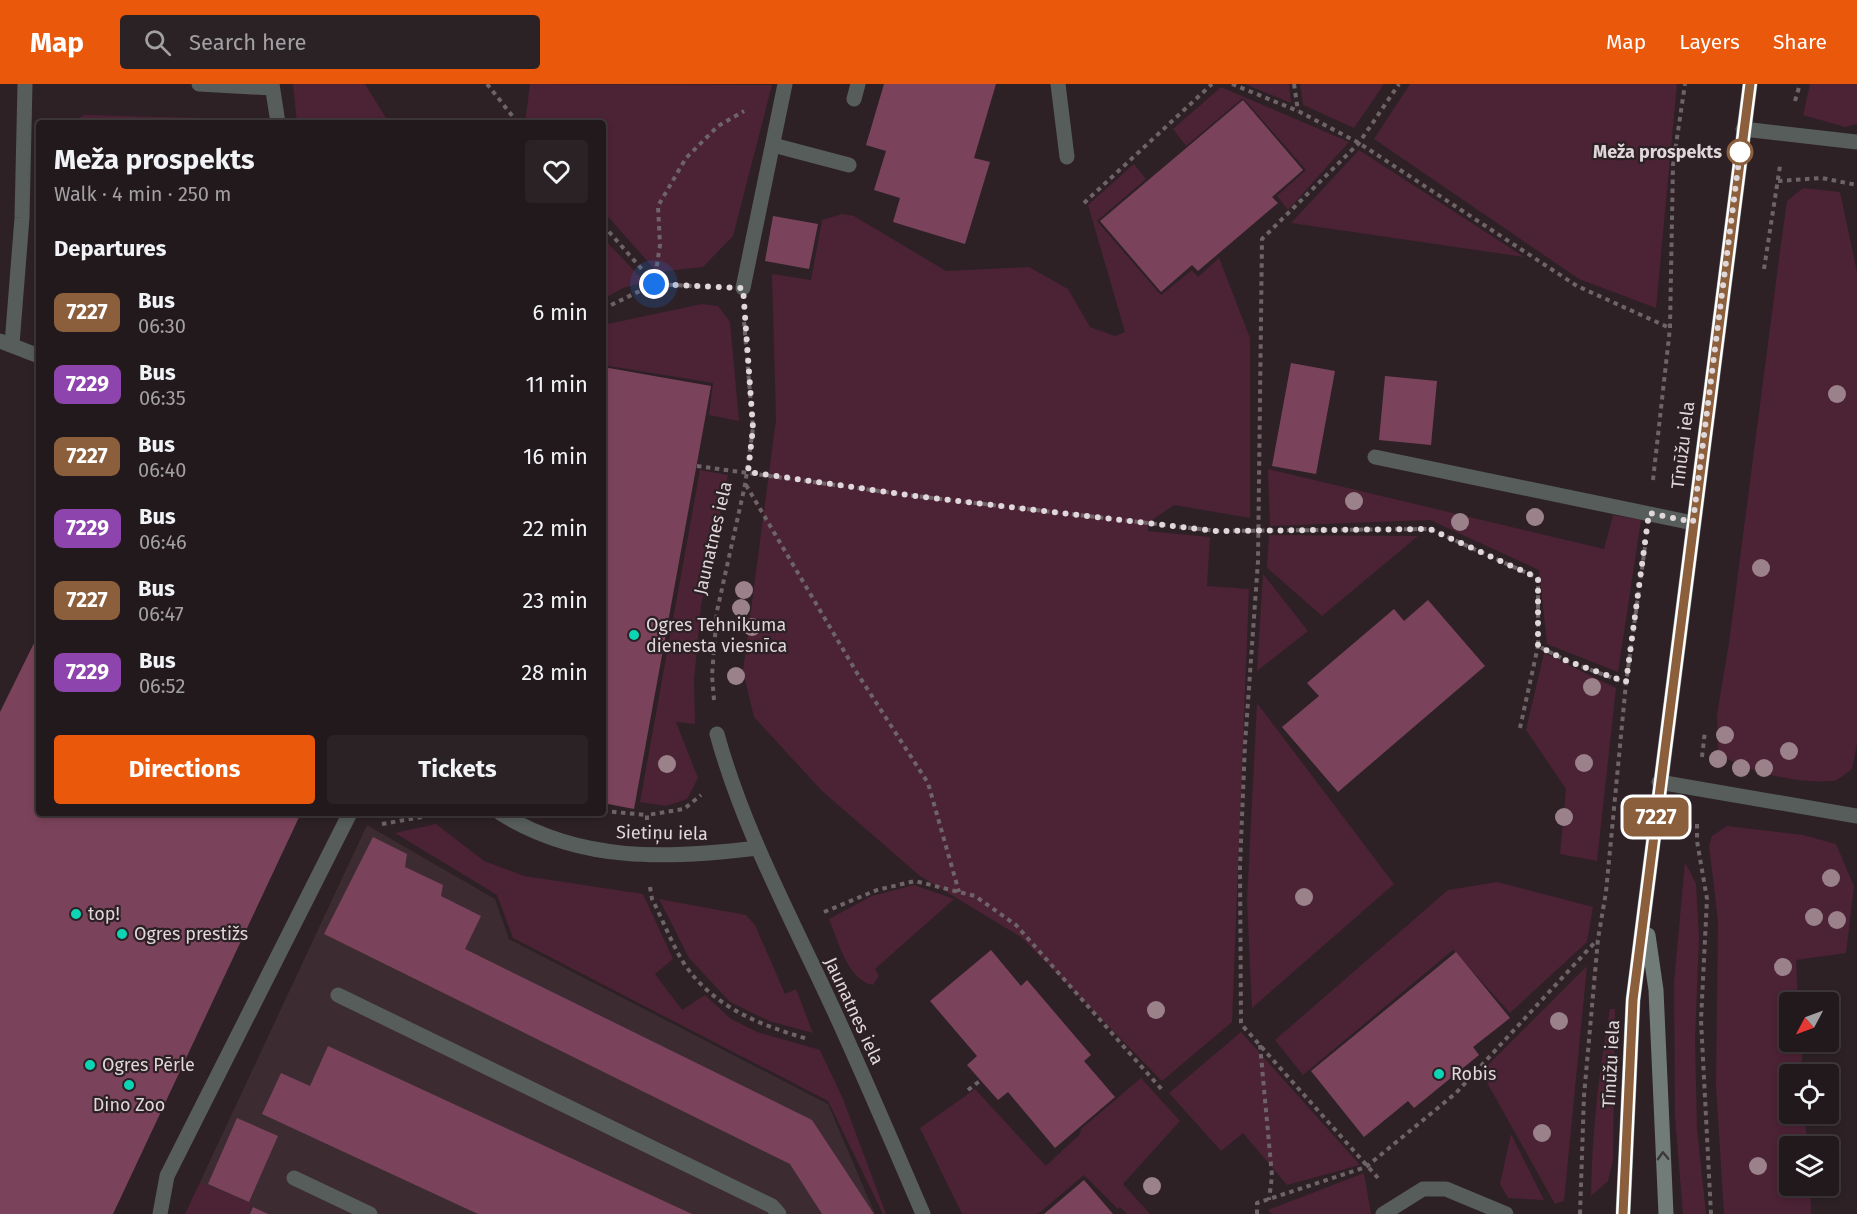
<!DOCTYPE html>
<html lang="en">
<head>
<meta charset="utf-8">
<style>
	body { margin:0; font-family:"Fira Sans",sans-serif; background:#2a2225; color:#f1f3f6; height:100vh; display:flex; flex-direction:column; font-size:22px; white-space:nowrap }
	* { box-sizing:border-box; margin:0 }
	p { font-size:20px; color:#a2a0a3 }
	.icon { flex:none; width:33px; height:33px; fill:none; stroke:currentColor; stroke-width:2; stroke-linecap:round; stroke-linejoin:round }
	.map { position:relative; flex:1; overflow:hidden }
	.drawer { position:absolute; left:36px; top:36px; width:570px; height:696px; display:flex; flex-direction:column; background:#22191c; border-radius:6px; box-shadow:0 3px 9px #0003,0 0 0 2px #3f383b }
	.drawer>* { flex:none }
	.badge { padding:0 12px; border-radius:9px; font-size:21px; line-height:39px }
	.needle { width:39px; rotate:229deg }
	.buttons { position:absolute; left:1779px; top:908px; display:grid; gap:12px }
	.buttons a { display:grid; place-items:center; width:60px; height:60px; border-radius:6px; background:#22191c; box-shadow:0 3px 9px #0003,0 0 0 2px #3f383b; font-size:30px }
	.you { position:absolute; width:30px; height:30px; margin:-15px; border:4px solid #fff; border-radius:50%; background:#1a73e8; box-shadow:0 0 0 9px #1a73e833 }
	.map>.badge { position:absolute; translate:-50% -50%; box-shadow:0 0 0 3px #fff }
	h2 { padding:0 18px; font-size:22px; line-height:54px }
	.round { display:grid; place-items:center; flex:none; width:63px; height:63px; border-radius:6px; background:#2a2225 }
	.head { display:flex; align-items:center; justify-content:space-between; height:102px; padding:0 18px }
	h1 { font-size:28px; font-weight:700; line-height:45px }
	.action { display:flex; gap:12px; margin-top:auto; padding:12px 18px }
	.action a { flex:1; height:69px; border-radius:6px; background:#ea580c; color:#fff; font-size:24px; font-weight:700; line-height:69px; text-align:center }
	.action a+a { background:#2a2225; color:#f1f3f6 }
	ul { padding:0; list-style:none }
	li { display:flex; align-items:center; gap:18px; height:72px; padding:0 18px }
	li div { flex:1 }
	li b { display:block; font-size:22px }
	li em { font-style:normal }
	li .badge { min-width:66px; font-weight:700; text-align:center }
	header { display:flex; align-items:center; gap:36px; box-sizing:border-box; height:84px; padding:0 30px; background:#ea580c; color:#fff }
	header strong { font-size:28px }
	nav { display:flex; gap:33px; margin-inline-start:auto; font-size:21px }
	.search { width:420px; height:54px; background:#2a2225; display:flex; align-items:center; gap:15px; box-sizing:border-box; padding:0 21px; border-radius:6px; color:#a2a0a3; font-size:22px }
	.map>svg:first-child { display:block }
	.built { fill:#3c2b31 }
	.green { fill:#4c2235 }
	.building { fill:#7b435b }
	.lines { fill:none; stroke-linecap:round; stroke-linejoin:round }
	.path { stroke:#6e6467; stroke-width:4; stroke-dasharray:4.5 4.5; stroke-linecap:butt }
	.lane { stroke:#565d5b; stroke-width:15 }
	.street { stroke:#565d5b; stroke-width:15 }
	.secondary { stroke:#717c79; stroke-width:15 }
	.tree { fill:#9a818a }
	.oneway { stroke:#3e383a }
	.line-casing { stroke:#fff; stroke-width:14 }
	.line { stroke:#8b5e3c; stroke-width:9 }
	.walk { stroke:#dfd7da; stroke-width:6; stroke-dasharray:0 10.8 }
	.stop-dot { fill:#fff; stroke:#8b5e3c; stroke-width:3 }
	.poi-dot { fill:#0cd5b5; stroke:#2d2125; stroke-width:2 }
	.labels { text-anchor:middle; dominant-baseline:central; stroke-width:4.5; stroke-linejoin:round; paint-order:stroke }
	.stop-label { font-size:18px; font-weight:bold; fill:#dfd7da; stroke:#2d2125; text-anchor:end }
	.street-label { font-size:18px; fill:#dfd7da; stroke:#2d2125 }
	.poi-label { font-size:18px; fill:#dfd7da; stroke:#2d2125; text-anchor:start }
</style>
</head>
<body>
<header>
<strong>Map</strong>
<div class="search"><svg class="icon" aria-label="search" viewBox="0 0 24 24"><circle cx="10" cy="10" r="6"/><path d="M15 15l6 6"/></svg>Search here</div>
<nav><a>Map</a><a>Layers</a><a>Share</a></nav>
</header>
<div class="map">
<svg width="1857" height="1130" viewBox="0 0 1857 1130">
	<rect width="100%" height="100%" fill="#2d2125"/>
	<path class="built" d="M367,741L495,815L509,855L828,1020L875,1130H247L200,1098Z"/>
	<path class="green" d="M293,0H365L389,39H297Z
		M530,0L772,1L733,152L703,183L657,188L603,127V39H525Z
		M1245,0H1289L1291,19Z
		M1300,0H1384L1354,44L1303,21Z
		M1410,0H1677L1656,224L1579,195L1374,55Z
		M1810,0H1857V40L1845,43L1803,31Z
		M1221,3L1349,58L1288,126L1277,112L1306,86L1243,14L1186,62L1173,45Z
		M84,31L244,35L251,39H76L77,35Z
		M1359,66L1524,173L1291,139Z
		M1134,80L1146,95L1097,137L1161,211L1192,186L1198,193L1219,174L1250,254V434L1174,421L1148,439V447L1210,453L1207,502L1249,505L1232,938L1162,997L1021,853L920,792L822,707L754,633L743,587L776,336L772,190L811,196L822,136L842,130L854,132L946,187L1029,183L1068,205L1090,243L1115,252L1125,248L1088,121Z
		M1803,104L1840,108L1857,188V660L1852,685C1846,689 1838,697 1832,697C1798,700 1745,688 1718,669L1717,630L1729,559L1780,167L1787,117Z
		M603,154L645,198L623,204L603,215Z
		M702,220L718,222L730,238L739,337L709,331L713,299L603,281V241Z
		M1268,385L1604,465L1613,431L1641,436L1618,588L1547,560L1539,486L1430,436L1270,442Z
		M700,386L728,391L701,522L694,596L695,640L676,638L698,694L687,715L666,722L640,718Z
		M1269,451L1418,452L1322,532L1267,484Z
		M1263,490L1308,547L1257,587Z
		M1544,569L1616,604L1597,777L1560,770L1566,705L1526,646Z
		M1257,619L1394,800L1252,924L1247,817Z
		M436,740L484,777L524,792L643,810L673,875L655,890L682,926L705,911L731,935L757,948L820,966L843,1015L886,1130H883L828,1017L513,854L497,811L395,749Z
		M1727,742L1803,751L1836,760L1854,802L1846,869L1796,876L1798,918H1790V957H1801L1803,990H1790V1029H1805L1807,1062H1790V1101H1810L1811,1130H1724L1716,1002L1718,837L1709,761L1712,752Z
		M1685,778L1696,800L1699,854L1695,957L1697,1044L1706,1130H1683L1675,1033L1674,899Z
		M1497,798L1593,823L1587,858L1510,929L1453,866L1303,991L1275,956L1448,806Z
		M914,801L954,815L875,885L879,892L873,901C847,896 838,856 829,835L872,812Z
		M659,815L746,831L755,841L785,910L796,905L813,949L769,937L730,918L689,874Z
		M1587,882L1564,1117L1555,1120L1481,988Z
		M1610,925H1615L1613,1076L1608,1097L1591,1112C1592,1048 1599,987 1610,925Z
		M1241,948L1360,1081L1287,1101L1243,1049L1221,1067L1169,1009Z
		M1141,994L1180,1037L1123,1100L1150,1130H1127L1120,1123L1118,1125L1084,1091L1038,1130H962L920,1044L975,1005L1046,1082L1080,1050L1081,1045Z
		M1511,1050L1544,1116L1508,1114L1500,1100Z
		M1364,1089L1371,1130H1272L1268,1126Z
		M200,1098L252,1120L247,1130H185Z"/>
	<path class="building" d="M884,0H996L974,74L990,78L965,160L893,138L900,114L874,106L886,67L866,61Z
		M1243,16L1303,86L1272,113L1278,119L1198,187L1192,181L1161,208L1100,137Z
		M773,132L818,140L809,185L765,177Z
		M1291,279L1335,287L1316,390L1272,382Z
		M603,283L711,302L634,725L603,719Z
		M1385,292L1437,297L1431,361L1379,356Z
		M1428,516L1485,582L1338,708L1282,643L1319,612L1307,599L1394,525L1404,537Z
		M39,549V729H301L113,1130H0V628Z
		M373,753L407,770L405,783L443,801L441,812L481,832L465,865L812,1036L874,1130H822L790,1080L324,850Z
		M991,866L1021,902L1027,896L1091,971L1084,977L1115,1013L1055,1064L1008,1008L998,1016L967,981L977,972L930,917Z
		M1456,868L1510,934L1473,963L1479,971L1414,1024L1408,1017L1364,1053L1311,987Z
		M328,962L692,1130H478L262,1030L281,989L310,1002Z
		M237,1034L278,1052L249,1118L208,1100Z
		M1084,1096L1113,1130H1044Z
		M253,1123L268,1130H250Z"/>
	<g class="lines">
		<path class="path" d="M487,0L518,39
			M1232,0L1298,27L1359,59L1577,202L1670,244
			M1294,0L1298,27
			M1795,17L1800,0
			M1778,97L1822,94L1857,101
			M1084,119L1212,0
			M603,141L654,199
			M1764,185L1780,82
			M654,200L660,161L658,122L686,74L718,42L744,27
			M603,225L654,200L709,203
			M697,382L915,412L1216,447L1430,445L1538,494V562L1567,577L1626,599
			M1653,396L1670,244L1673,81L1685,0
			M746,401L857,589L928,699L959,808
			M714,616L712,591L717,527L745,401L753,344L744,238
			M1520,644L1538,562
			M1702,673L1705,647
			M603,727L647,731
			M647,736V731L684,725L701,711
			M382,740L444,729
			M1697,740V757L1707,815L1701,936L1711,1130
			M650,803L652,815C663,836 672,861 685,881C715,924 760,941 808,955
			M824,828L877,806L915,797L975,812L1016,841L1164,1008
			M1260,961L1272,1092L1269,1116
			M968,1006L981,996
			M1378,1094L1241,940L1240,782L1245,660L1258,477L1262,155L1359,59L1399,0
			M1257,1130V1119L1366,1083L1456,1009L1597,856
			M1580,1130L1584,1012L1598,855L1606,808L1626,599L1645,463"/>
		<path class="lane" d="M199,0L272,4
			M272,0L278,39
			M1058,0L1067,73
			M854,15L858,0
			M773,61L849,81
			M12,260L22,134L25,0
			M1375,373L1693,439
			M1659,698L1857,732
			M338,911L772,1122L779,1130
			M294,1094L370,1130
			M160,1130L167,1092L350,729
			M1383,1130L1423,1105H1446L1506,1130"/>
		<path class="street" d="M1743,45L1857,58
			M743,204L785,0
			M0,257L39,272
			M717,650C745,752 798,846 841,942C869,1004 896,1067 923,1130
			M500,729C580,779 668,775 758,764"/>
		<path class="secondary" d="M1648,851L1656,906L1666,1130
			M1623,1130L1633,916L1750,0"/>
	</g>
	<g class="tree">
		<circle cx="1837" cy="310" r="9"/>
		<circle cx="1354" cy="417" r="9"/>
		<circle cx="1535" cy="433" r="9"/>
		<circle cx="1460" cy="438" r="9"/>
		<circle cx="1761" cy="484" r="9"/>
		<circle cx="744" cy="506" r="9"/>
		<circle cx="741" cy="524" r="9"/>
		<circle cx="752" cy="543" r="9"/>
		<circle cx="736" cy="592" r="9"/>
		<circle cx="1592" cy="603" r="9"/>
		<circle cx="1725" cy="651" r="9"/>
		<circle cx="1789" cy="667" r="9"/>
		<circle cx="1718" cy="675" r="9"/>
		<circle cx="1584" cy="679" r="9"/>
		<circle cx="667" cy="680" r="9"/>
		<circle cx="1741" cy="684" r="9"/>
		<circle cx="1764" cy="684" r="9"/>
		<circle cx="1564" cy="733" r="9"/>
		<circle cx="1831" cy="794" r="9"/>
		<circle cx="1304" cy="813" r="9"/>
		<circle cx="1814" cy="833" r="9"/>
		<circle cx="1837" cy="836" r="9"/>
		<circle cx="1783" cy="883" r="9"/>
		<circle cx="1156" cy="926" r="9"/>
		<circle cx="1559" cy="937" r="9"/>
		<circle cx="1542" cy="1049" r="9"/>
		<circle cx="1758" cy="1082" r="9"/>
		<circle cx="1152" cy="1102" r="9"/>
	</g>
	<defs><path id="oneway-chevron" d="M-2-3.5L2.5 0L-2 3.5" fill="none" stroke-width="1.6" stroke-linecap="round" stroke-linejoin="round" transform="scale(1.5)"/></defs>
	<use class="oneway" href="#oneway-chevron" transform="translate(1663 1072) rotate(-92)"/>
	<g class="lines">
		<g class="line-casing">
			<path id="line" d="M1623,1130L1633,916L1750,0"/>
		</g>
		<use href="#line" class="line"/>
		<path class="walk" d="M654,200L743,204L753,344L748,388L915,412L1216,447L1430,445L1538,494V562L1567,577L1626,598L1649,429L1693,438L1740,68"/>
	</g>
	<circle class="stop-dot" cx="1740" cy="68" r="12"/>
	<g class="poi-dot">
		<circle cx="634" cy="551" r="6"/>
		<circle cx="76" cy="830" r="6"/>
		<circle cx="122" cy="850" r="6"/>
		<circle cx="90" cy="981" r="6"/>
		<circle cx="1439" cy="990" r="6"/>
		<circle cx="129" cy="1001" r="6"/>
	</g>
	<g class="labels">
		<g class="stop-label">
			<text x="1722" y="68">Meža prospekts</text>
		</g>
		<g class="street-label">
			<text transform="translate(1683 361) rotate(-83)">Tīnūžu iela</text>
			<text transform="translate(713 454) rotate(-77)">Jaunatnes iela</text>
			<text transform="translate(662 749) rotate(1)">Sietiņu iela</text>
			<text transform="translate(854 927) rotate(65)">Jaunatnes iela</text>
			<text transform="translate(1611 980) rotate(-87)">Tīnūžu iela</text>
		</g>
		<g class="poi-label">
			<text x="646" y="541">Ogres Tehnikuma<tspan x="646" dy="21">dienesta viesnīca</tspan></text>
			<text x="88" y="830">top!</text>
			<text x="134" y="850">Ogres prestižs</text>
			<text x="102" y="981">Ogres Pērle</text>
			<text x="1451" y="990">Robis</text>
			<text x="129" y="1021" text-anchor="middle">Dino Zoo</text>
		</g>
	</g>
</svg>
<div class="buttons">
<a><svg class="needle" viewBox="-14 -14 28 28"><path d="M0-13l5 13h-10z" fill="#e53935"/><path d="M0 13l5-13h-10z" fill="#a2a0a3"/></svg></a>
<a><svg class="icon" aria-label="locate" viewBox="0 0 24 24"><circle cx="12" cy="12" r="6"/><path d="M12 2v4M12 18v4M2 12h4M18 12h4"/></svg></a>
<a><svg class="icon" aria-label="layers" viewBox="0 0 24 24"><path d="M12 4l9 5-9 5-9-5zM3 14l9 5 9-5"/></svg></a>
</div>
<div class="you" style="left:654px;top:200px"></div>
<b class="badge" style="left:1656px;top:733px;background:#8b5e3c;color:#fff">7227</b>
<section class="drawer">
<div class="head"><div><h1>Meža prospekts</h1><p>Walk · 4 min · 250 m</p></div><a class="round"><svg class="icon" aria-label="heart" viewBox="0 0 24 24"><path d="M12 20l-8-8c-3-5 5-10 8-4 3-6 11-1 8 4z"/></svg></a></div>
<h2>Departures</h2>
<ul>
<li><span class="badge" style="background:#8b5e3c;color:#fff">7227</span><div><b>Bus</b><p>06:30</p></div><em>6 min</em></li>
<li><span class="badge" style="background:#8e44ad;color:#fff">7229</span><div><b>Bus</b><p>06:35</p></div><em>11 min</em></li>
<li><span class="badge" style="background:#8b5e3c;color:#fff">7227</span><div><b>Bus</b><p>06:40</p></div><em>16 min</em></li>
<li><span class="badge" style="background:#8e44ad;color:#fff">7229</span><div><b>Bus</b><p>06:46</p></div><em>22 min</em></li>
<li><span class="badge" style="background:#8b5e3c;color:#fff">7227</span><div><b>Bus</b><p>06:47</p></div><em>23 min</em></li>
<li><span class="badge" style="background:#8e44ad;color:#fff">7229</span><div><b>Bus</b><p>06:52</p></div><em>28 min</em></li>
</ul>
<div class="action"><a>Directions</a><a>Tickets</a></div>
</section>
</div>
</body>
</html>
